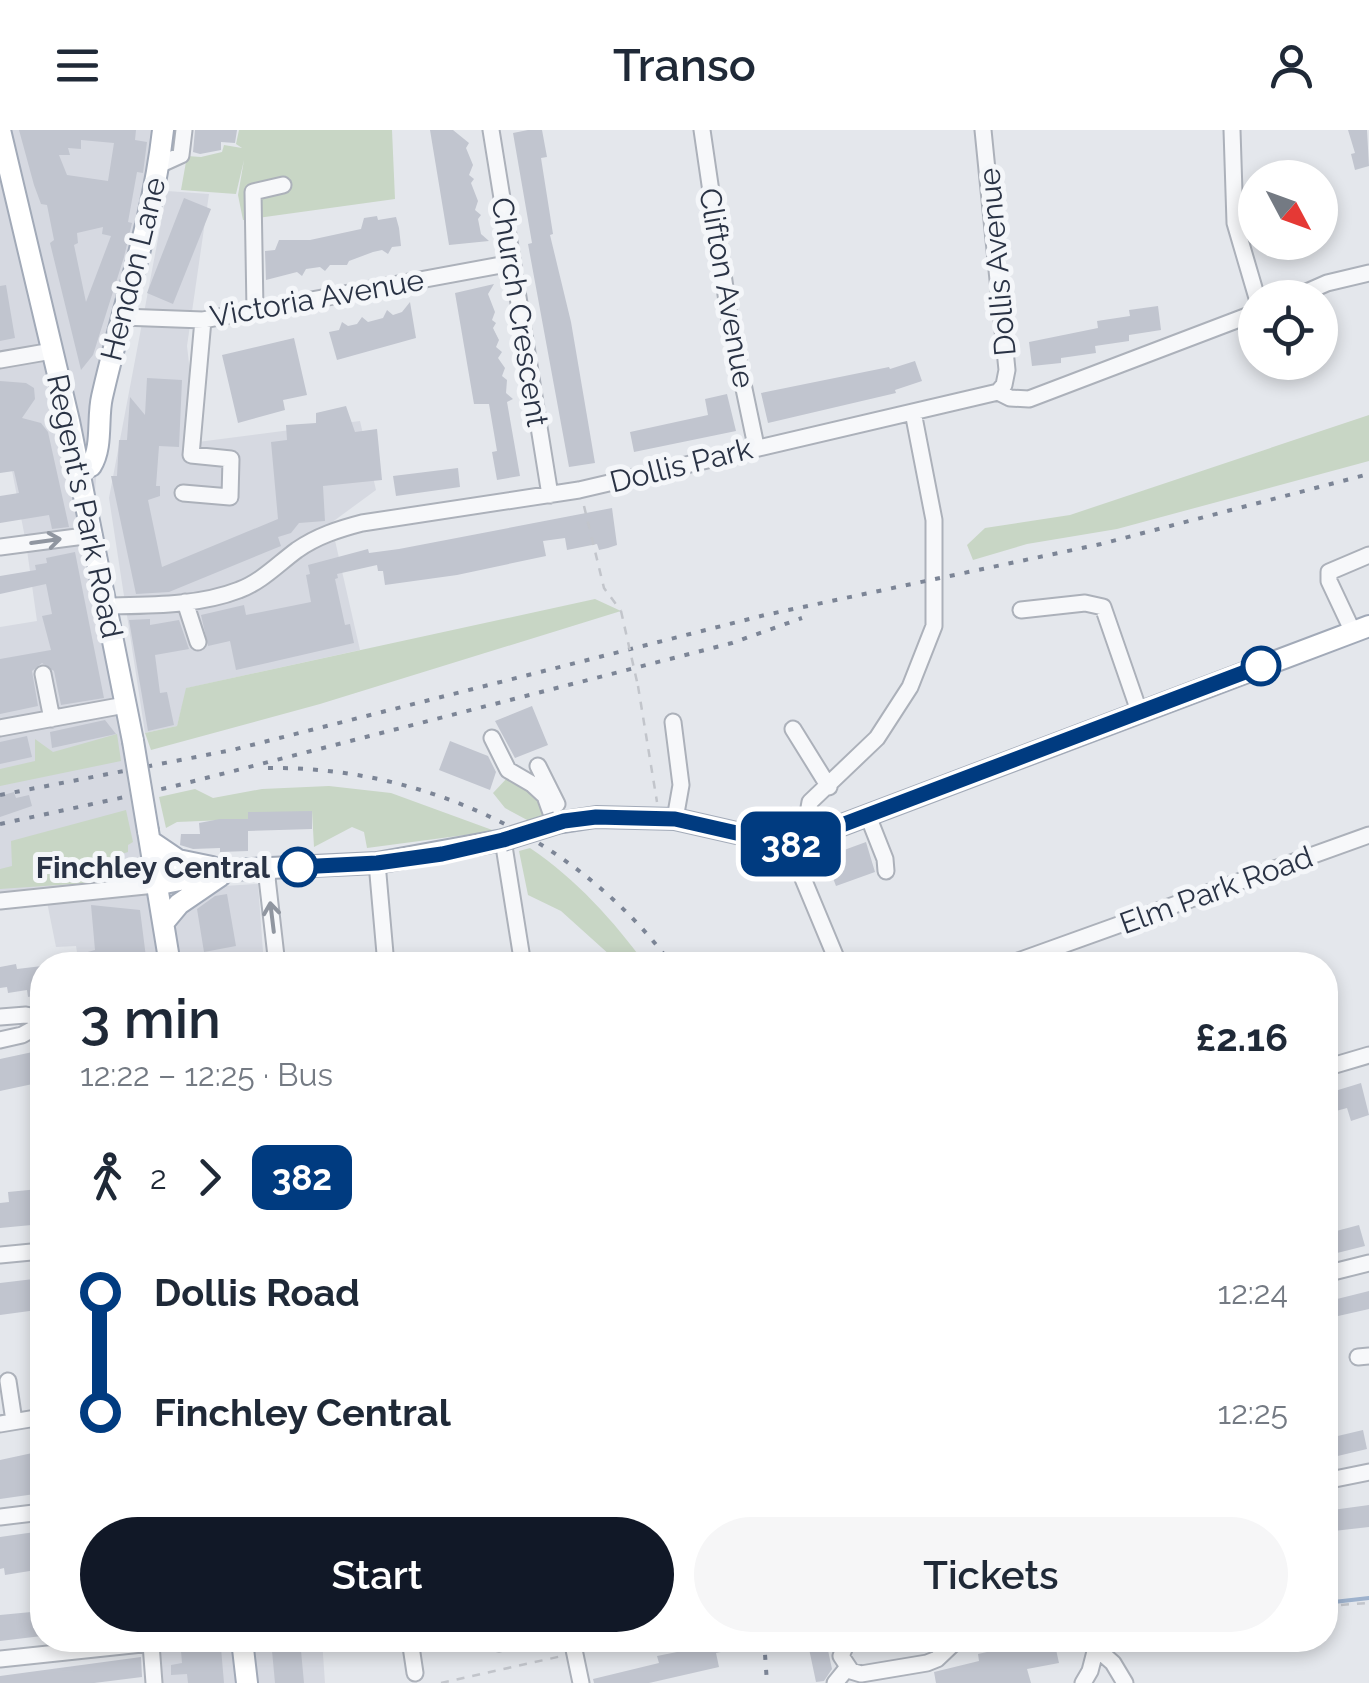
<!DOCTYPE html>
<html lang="en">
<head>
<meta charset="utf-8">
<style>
	body { margin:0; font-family:Raleway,sans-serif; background:#f6f6f7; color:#1f2937; height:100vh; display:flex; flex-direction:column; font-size:38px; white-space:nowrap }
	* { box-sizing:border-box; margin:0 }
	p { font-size:32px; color:#747a83 }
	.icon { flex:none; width:55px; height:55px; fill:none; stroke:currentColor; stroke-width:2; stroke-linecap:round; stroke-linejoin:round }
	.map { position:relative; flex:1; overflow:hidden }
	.drawer { position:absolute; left:30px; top:822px; width:1308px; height:700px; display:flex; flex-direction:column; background:#fff; border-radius:40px; box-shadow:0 5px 15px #0003 }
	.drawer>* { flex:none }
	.badge { padding:0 20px; border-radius:15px; font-size:35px; line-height:65px }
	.needle { width:65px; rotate:131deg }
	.buttons { position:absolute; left:1238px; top:30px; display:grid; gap:20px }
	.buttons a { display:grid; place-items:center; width:100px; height:100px; border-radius:50%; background:#fff; box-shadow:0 5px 15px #0003; font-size:50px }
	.map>.badge { position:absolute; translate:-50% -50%; box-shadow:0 0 0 5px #fff }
	.legs { display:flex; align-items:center; gap:15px; height:110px; padding:0 50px; font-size:32px }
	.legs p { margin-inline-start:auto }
	.overview { display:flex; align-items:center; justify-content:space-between; height:170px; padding:0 50px }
	h1 { font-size:55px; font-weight:600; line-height:75px }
	.primary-button { display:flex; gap:20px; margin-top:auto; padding:20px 50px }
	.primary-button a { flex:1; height:115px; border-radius:60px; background:#111827; color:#fff; font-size:40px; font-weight:600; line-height:115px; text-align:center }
	.primary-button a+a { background:#f6f6f7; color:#1f2937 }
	ul { padding:0 50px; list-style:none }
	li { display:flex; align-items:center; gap:35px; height:120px; font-size:38px }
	li i { display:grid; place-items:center; width:15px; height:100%; margin:0 12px; background:currentColor }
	li i::after { content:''; width:25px; height:25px; margin:-12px; border:8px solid; border-radius:50%; background:#fff }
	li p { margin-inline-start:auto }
	li:first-child i { background:linear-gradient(#0000 50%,currentColor 0) }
	li:last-child i { background:linear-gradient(currentColor 50%,#0000 0) }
	header { display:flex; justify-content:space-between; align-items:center; height:130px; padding:0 50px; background:#fff; font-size:45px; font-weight:600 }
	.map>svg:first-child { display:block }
	.built { fill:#d6d9e1 }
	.green { fill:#c8d6c5 }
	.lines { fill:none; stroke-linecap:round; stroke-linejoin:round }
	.stream { stroke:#9eb2cd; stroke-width:4 }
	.building { fill:#c1c5cf; fill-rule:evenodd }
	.minor-casing { stroke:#acb1ba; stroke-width:19 }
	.major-casing { stroke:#a2aab8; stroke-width:24 }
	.path { stroke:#c2c5cb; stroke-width:2.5; stroke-dasharray:8 8; stroke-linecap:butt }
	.minor { stroke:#f7f8fa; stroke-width:15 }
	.major { stroke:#fff; stroke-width:20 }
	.rail { stroke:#7c8596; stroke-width:4; stroke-dasharray:5 10; stroke-linecap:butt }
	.major-bridge-casing { stroke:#a2aab8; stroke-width:24; stroke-linecap:butt }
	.path-bridge { stroke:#c2c5cb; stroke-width:2.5; stroke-dasharray:8 8; stroke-linecap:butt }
	.major-bridge { stroke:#fff; stroke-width:20 }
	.oneway { stroke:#9096a0 }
	.line-1-casing { stroke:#fff; stroke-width:22 }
	.line-1 { stroke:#003b80; stroke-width:15 }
	.stop-1-dot { fill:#fff; stroke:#003b80; stroke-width:5 }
	.labels { text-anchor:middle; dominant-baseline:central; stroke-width:10; stroke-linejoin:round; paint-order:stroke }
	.street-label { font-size:30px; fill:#2a3345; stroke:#f4f6f9 }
	.stop-label { font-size:30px; font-weight:bold; fill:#2a3345; stroke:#f4f6f9; text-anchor:end }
</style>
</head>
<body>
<header><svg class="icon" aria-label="menu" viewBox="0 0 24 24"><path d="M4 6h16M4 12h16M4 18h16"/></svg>Transo<svg class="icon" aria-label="person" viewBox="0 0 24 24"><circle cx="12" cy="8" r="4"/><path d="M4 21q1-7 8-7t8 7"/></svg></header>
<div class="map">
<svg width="1369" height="1553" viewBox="0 0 1369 1553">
	<rect width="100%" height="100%" fill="#e4e7ec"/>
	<path class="built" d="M0,0H163L101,278L92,405L155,755L79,765L258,754L264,835H79L76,816L56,817L46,767L0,771V497L37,491L26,413L10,330L0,331Z
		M167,61L209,64L187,216L198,312L360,291L376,360L331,393L360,520L187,558L177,596L145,603L109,368Z
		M160,1510H322L325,1553H155Z"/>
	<path class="green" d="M239,0H392L395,69L243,90L238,65L244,30L236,64L181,60L187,26L201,27L222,22L224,15L242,18L236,14Z
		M1369,285V331L1117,399L1027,414L973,430L967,415L985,398L1070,385Z
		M595,469L621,481L320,574L151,620L145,603L177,596L186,558Z
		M117,604L121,631L0,656V639L35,631V609L53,622Z
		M508,647L534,662L547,683L529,691L505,678L493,663Z
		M329,656L391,663L495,701L367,718L364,702L352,697L314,717L312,681L248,689L177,692L166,698L159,667L195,659L213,668L262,659Z
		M126,680L133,712L128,715V722L115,726L118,738L131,733L132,750L0,759V739L12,736L11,711Z
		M530,718C577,750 613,790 646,835H621L561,781L528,765L519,721Z"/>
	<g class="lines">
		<path class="stream" d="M1325,1473L1369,1468"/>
	</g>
	<path class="building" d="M19,0H136L135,10L147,12L143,43L137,42L128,92L132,93L124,127L93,225L81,240L50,113L54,110L47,75L41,74L34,55ZM81,10L114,13L108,51L67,45L59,25H70L68,18L81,19ZM103,97L102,104L111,106L86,172L74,115L78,113L77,103Z
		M195,0H237L235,13L221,12V20L200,24L193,22Z
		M430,0H453L469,13L466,18L473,35L469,45L474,49L471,53L478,71L475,80L481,85L478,89L481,104L489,111L449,115Z
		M528,0H542L547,27L541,28L553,104L550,105L571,192L595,333L569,337L528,114L532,113L513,3Z
		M1348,0H1367L1369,36L1355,40L1351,24L1355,23Z
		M184,68L211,79L173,174L147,163Z
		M377,86L378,90L396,87L399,98L401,116L392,117L388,124L382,120L373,122L349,131L347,135H330L325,141L320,137L306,139L302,146L297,142L266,150L265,121L275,120L279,110H310L361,99L364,88Z
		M494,154L488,164L495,182L492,190L496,193L493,198L499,210L496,217L502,222L498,228L505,238L502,246L507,250L506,263L513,269L507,272L520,346L497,350L492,322L497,321L489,274H474L455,163Z
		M6,155L15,208L0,211V156Z
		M410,172L416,208L337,230L329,202L339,200L342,192L348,196L357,194L362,187L368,192L383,188L387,180L393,185L402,182Z
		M1158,176L1161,200L1129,205V211L1095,216L1096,223L1061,228V233L1032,236L1029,212L1098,198L1097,191L1130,186L1129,180Z
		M294,208L307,265L283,270L285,280L238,293L222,225Z
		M915,231L922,251L895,260L896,263L768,293L761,263L889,237L890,239Z
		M147,248L182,250L179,317L159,316L156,356H160V366L148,370L162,437L278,389L271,312L287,310L286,295L316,293V283L346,276L355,302L377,299L382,350L323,356L325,391L299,393L291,403L278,407L281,416L169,462L136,464L111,346H117L119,310H127L130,267L145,285Z
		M0,251L26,253L34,258L35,269L22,288L41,293L48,302L69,397L52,399L49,385L0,393V366L19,363L14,341L0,343Z
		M727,264L736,301L634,322L630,302L708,285L705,269Z
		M458,338L460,357L396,366L393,346Z
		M612,378L617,415L608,418L599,420L597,414L567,420L565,408L543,411L546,426L457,445L385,455L383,441H378L377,435L337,444L338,448L335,449L345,495L350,494L354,513L236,540L230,511L208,516L201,485L244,475L246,485L311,472L306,445L310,444L308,435L368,419L369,423L399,419Z
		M75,422L104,568L61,575L54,541L42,533L32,541L38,576L0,584V529L51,520L42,486L52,484L46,454L0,464V446L36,440L35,435L47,433L46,428Z
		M150,489V495L179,490L189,519L155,525L160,563L167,562L174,595L148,601L129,490Z
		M532,576L548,615L515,628L495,591Z
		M105,590L116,604L52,618L50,602Z
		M27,606L32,627L0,634V612Z
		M450,611L488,626L496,642L490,660L439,640Z
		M14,662L16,668L29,665L32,676L0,687V666Z
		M312,681V699L248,701V721L220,722V718L193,719L180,715L181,704H200L199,693L220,689H248V682Z
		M866,712L875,742L836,756L825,727Z
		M227,764L236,816L204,822L197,779L215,766Z
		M91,775L140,780L147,835H63L62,829L95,820Z
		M16,834L17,839L42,836V864L28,867L27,860L8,863L7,857L0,858V837Z
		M42,920V952L0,961V929Z
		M1361,953L1369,985L1351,991L1347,978L1325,984V964Z
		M39,1059L42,1062V1094L0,1098V1073L9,1072L8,1062Z
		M1359,1095L1365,1116L1325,1126V1104Z
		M42,1148V1175L37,1176V1180L0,1185V1153Z
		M1369,1161V1179L1325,1189V1172Z
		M1363,1300L1367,1319L1325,1329V1309Z
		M37,1322L42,1363L0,1369V1330Z
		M1369,1375V1397L1325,1402V1381Z
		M42,1401V1439L5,1445L4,1438L0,1439V1407Z
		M42,1481V1506L0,1511V1485Z
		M271,1510H300L304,1553H275Z
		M699,1510H723L726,1521L716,1523L719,1537L649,1553H594L593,1549L659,1533L657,1526L682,1521L680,1514Z
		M1022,1510H1040L1042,1518L1055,1515L1059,1533L1027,1539L1031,1553H936L934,1542L979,1531L978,1524L1023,1514Z
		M826,1511L832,1539L824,1551L816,1552L808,1514Z
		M221,1518L224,1553H188L187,1544L171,1545V1535L182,1533L181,1521Z
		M141,1527L142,1547L94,1553H0V1546Z"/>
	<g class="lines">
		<g class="minor-casing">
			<path id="minor" d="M491,0L550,365
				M702,0L730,192L756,316
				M983,0L1007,240L1004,255L998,262
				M1232,0L1235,93L1257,168
				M159,35L181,25L184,0
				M1293,168L1327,153L1369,143
				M255,180L253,62L283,55
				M122,187L203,190L512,133
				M0,230L52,221
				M183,363L230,367L231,329L191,325L203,190
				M0,417L92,405
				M185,472L198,512
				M106,476C149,475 198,476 239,460C261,452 278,434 297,420C317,406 339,399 362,393L579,360L998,262L1010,268L1029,269L1255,183
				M1021,480L1085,473L1103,477L1139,581
				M1353,502L1329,451V442L1369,425
				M43,544L52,589
				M673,592L681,655L675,689
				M0,598L125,575
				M793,599L829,657
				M492,608L508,640L532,654L545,666L555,694
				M538,636L557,674
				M868,686L885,729L886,741
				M817,706L807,689L810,672L877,608L910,557L934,496V390L913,282
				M503,710L523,835
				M789,715L839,835
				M377,733L386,835
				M266,739L277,835
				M0,771L155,755
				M1007,835L1369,705
				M0,887L26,885L42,888
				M0,910L22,905L42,894
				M1325,938L1369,925
				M0,1125L42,1121
				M1325,1144L1369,1133
				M1358,1227L1369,1226
				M8,1251L14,1291
				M0,1294L42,1287
				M1325,1351L1369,1342
				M0,1387L42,1382
				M410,1510L415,1543
				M499,1510V1513
				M572,1510L581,1553
				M848,1510L841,1526L851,1541L861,1544L927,1533L937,1529L957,1510
				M1087,1510L1113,1533L1125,1553
				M151,1514L154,1553
				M0,1529L180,1510
				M835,1553L848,1537
				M1083,1553L1090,1541L1097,1514"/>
		</g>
		<g class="major-casing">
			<path id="major" d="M0,0L69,291L133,611
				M79,341L91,336C103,317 97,288 102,267C122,178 153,91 163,0
				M557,693L596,687L675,689L789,715L1369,496
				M148,701L170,835
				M150,711L178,730L212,737
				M155,755L229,740L377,733L503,710
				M164,792L179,774L220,746
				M242,1510L247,1553"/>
		</g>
		<path class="path" d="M584,376L604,458L621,481
			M638,556L657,672
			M772,691L794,676
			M773,691L791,693
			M1325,1476L1369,1473
			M589,1520L631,1510
			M441,1553L562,1526"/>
		<use href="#minor" class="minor"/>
		<use href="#major" class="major"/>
		<path class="rail" d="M268,638C425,636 580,710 672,835
			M0,665L232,620L765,485L1101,414L1369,344
			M0,694L171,657L732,513L802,488
			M764,1510L767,1553"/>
		<g class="major-bridge-casing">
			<path id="major-bridge" d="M133,611L148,701
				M503,710L557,693"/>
		</g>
		<path class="path-bridge" d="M621,481L638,556"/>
		<use href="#major-bridge" class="major-bridge"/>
	</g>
	<defs><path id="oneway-shaft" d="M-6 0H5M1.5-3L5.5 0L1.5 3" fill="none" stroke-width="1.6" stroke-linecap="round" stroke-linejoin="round" transform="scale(2.5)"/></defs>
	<g class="oneway">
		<use href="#oneway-shaft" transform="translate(46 411) rotate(-8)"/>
		<use href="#oneway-shaft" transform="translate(272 787) rotate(-97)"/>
	</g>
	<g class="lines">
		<g class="line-1-casing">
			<path id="line-1" d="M298,737L377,733L442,724L503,710L564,691L596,687L675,689L789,715L1261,536"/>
		</g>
		<use href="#line-1" class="line-1"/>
	</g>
	<g class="stop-1-dot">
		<circle cx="1261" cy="536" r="18"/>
		<circle cx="298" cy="737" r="18"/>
	</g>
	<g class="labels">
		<g class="street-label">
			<text transform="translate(997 132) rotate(-95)">Dollis Avenue</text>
			<text transform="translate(133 139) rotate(-76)">Hendon Lane</text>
			<text transform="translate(727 158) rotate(80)">Clifton Avenue</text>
			<text transform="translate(317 168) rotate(-10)">Victoria Avenue</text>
			<text transform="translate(520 182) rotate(81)">Church Crescent</text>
			<text transform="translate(681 335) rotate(-14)">Dollis Park</text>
			<text transform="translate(85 376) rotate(78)">Regent's Park Road</text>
			<text transform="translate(1216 760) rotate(-20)">Elm Park Road</text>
		</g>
		<g class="stop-label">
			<text x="270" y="737">Finchley Central</text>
		</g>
	</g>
</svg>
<div class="buttons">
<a><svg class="needle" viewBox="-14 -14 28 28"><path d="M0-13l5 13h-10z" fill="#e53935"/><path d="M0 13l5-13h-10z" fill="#747a83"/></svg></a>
<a><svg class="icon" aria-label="locate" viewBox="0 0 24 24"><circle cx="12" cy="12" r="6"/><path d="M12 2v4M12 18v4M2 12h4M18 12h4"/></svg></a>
</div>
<b class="badge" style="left:791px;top:714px;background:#003b80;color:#fff">382</b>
<section class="drawer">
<div class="overview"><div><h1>3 min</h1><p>12:22 – 12:25 · Bus</p></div><b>£2.16</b></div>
<div class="legs"><svg class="icon" aria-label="walk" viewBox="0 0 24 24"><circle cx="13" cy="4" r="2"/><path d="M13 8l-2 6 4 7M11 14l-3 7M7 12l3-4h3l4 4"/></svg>2<svg class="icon" aria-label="forward" viewBox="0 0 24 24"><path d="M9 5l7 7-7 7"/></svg><b class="badge" style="background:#003b80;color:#fff">382</b></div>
<ul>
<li><i style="color:#003b80"></i><b>Dollis Road</b><p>12:24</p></li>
<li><i style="color:#003b80"></i><b>Finchley Central</b><p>12:25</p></li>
</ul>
<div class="primary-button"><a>Start</a><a>Tickets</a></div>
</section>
</div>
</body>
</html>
